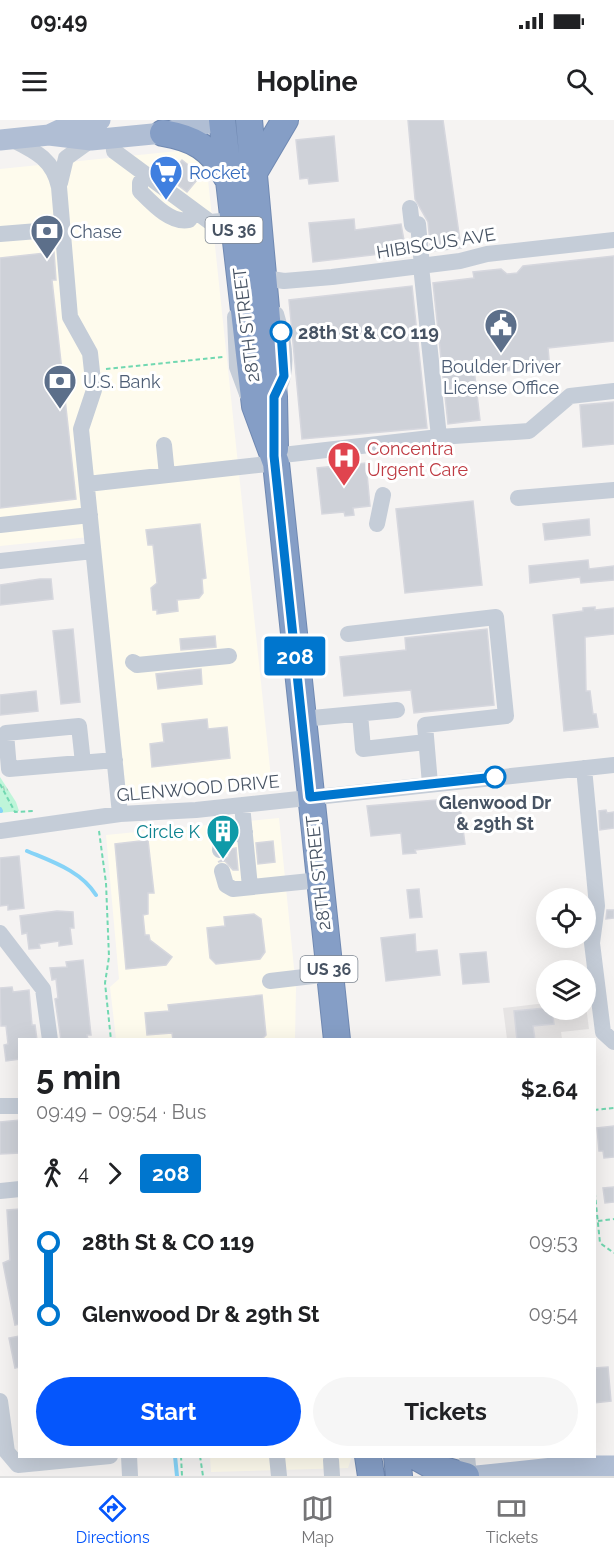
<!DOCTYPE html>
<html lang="en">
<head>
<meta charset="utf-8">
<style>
	body { margin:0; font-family:Raleway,sans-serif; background:#f6f6f6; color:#202124; height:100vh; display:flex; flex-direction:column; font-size:22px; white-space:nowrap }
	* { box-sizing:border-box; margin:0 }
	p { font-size:20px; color:#757577 }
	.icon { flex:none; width:33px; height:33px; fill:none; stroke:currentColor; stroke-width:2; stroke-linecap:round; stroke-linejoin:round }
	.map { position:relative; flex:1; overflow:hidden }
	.details { position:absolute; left:18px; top:918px; width:578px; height:420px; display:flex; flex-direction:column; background:#fff; border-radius:0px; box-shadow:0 6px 24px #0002 }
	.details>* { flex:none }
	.badge { padding:0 12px; border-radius:4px; font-size:21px; line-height:39px }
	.buttons { position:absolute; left:536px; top:768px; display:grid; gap:12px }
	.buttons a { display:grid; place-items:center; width:60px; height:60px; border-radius:50%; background:#fff; box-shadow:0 6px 24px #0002; font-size:30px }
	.map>.badge { position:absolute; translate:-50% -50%; box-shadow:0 0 0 3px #fff }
	.legs { display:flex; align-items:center; gap:9px; height:66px; padding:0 18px; font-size:20px }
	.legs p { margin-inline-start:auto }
	.head { display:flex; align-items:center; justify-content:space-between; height:102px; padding:0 18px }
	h1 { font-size:33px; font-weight:700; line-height:45px }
	.cta { display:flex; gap:12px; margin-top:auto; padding:12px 18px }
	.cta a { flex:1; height:69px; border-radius:36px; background:#0556fc; color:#fff; font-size:24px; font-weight:700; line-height:69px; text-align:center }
	.cta a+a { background:#f6f6f6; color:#202124 }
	ul { padding:0 18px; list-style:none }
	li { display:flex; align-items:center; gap:21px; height:72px; font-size:22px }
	li i { display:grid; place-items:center; width:9px; height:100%; margin:0 8px; background:currentColor }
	li i::after { content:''; width:15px; height:15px; margin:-8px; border:4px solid; border-radius:50%; background:#fff }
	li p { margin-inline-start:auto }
	li:first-child i { background:linear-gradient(#0000 50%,currentColor 0) }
	li:last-child i { background:linear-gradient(currentColor 50%,#0000 0) }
	.status { display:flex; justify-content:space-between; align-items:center; height:42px; padding:0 30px; background:#fff; direction:ltr }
	.status svg { height:16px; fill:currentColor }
	header { display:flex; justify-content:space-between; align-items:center; height:78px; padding:0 18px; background:#fff; font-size:27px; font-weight:700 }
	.dock { display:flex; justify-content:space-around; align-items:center; height:84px; border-top:2px solid #e0e0e0; background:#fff; font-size:16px; color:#757577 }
	.dock a { display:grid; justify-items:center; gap:3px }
	.dock .selected { color:#0556fc }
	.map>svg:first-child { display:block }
	.commercial { fill:#fefbed }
	.education { fill:#e6e4e4 }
	.park { fill:url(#park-tufts) }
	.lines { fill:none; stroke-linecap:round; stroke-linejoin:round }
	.stream { stroke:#86d3f7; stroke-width:4 }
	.building { fill:#ced1d8; stroke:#d6d7de; stroke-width:1.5 }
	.highway-casing { stroke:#7089b2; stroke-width:28 }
	.path { stroke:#71d8b1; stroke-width:2; stroke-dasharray:4.5 3; stroke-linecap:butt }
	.minor { stroke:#c5cdd8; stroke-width:16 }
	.major { stroke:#b0bed4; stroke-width:21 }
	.highway { stroke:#859ec6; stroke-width:26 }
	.line-1-casing { stroke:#fff; stroke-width:14 }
	.line-1 { stroke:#0076ce; stroke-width:9 }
	.stop-1-dot { fill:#fff; stroke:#0076ce; stroke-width:3 }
	.labels { text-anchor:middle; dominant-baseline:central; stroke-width:6; stroke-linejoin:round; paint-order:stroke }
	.shield { fill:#fff; stroke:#7e8792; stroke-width:1.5 }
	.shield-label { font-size:16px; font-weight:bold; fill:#475363 }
	.shop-label { font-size:18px; fill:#366cbe; stroke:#fff; text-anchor:start }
	.service-label { font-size:18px; fill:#4e5e75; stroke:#fff; text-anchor:start }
	.street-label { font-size:18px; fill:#475363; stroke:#fff }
	.stop-label { font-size:18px; font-weight:bold; fill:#475363; stroke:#fff; text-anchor:start }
	.health-label { font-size:18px; fill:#be3a42; stroke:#fff; text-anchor:start }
	.culture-label { font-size:18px; fill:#0d838f; stroke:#fff; text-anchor:end }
</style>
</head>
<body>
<div class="status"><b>09:49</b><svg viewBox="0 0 49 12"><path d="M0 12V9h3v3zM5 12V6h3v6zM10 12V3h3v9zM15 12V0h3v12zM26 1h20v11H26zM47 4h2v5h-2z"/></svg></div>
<header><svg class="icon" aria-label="menu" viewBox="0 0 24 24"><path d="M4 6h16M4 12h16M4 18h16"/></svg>Hopline<svg class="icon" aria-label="search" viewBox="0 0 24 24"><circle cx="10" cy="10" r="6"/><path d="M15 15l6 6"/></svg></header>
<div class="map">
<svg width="614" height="1356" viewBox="0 0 614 1356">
	<defs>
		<pattern id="park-tufts" width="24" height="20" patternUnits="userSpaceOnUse" patternTransform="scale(1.5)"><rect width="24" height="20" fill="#bef5d9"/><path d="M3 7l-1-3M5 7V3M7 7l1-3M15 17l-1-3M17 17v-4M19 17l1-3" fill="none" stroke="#a5d4bd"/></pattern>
	</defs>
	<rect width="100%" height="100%" fill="#f5f3f2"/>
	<path class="commercial" d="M178,31H188L205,43L207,50L272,667L127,681L99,416L0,426V49Z
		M279,698L296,868L295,919H116L110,867L119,859L106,715Z
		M352,1336L348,1348L211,1352L210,1337Z"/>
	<path class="education" d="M585,878L589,909L561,912L562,919H507L503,888L546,883V890H585Z"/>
	<path class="park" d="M0,657L16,682L19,691L0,693Z"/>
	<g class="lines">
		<path class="stream" d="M0,689L1,691
			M27,731C53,742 81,751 96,775
			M175,1336L177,1356"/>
	</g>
	<path class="building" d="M408,0H443L461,128L431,131L428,102L415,79Z
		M334,16L338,61L309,64L308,58L300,59L296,20Z
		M182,40L201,55L187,72L167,57Z
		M354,99L355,110L401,104L406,131L313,142L309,103Z
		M54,132L56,160H52L76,379L0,388V138Z
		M614,136V221L548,228L550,250L538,251L516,243L517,250L494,252L492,239L473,240L480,300L448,304L433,163L474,158L473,152L501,149L507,154L517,153L523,146Z
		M412,166L427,308L302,319L289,180Z
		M614,282V324L583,327L580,285Z
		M366,343L370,386L353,388L354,395L345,396L344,392L322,394L317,348Z
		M473,381L482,465L405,473L396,389Z
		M589,399L590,415L545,420L543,404Z
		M200,404L206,458L202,459L203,473L199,478L177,480L178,491L157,494V490H153L151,468L157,463L153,425H148L146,410Z
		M588,440L589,449L614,446V460L581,463L580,457L530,463L529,446Z
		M40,459H51L53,479L0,485V465Z
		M595,487V490L614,488V514L585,517L586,571H590L593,594H596L598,607L564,611L553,495L583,491V488Z
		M73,509L80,582L61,584L53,511Z
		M487,509L494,585L414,593L411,570L344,576L340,537L406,530L405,518Z
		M215,516L216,527L181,530L180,519Z
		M201,549L202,564L158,569L156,554Z
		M36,571L38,591L0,595V575Z
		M207,599L208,609L227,607L230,638L152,647L150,624L164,622L162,604Z
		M459,678L465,724L415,730L416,733L403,734L401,713L371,716L367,686Z
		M606,690L607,693L614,692V708L600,710L599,691Z
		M148,720L154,773H148V794L143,795L145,815H149L150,820L172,837L166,845L126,849L115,724Z
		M273,721L275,742L258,744L256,723Z
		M236,728L238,750H233L225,741L218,742L228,737L231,729Z
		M19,736L24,788L8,790V785L0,786V738Z
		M419,769L422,797L410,798L407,770Z
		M607,790H614V798L606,799Z
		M57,791L73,792L74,808H70L72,824L59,826V821L39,824L40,828L29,829L27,813L22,814L20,796Z
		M254,794L261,799L265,832L260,839L216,844L210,838L207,808L225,806L224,797Z
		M415,814L416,832L437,830L440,855L386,861L381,818Z
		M486,832L489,862L463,864L460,834Z
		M83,840L91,915H87L88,920H61L55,879L58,878L56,859L52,860L50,848L67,847L66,842Z
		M12,867L13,872L29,870L32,905H35L37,920H20V939L6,941L4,925L8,924L6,906H1L0,868Z
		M262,875L266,915L261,920H173L172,913L147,915L145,893L169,891L168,885Z
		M546,888L552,890L554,904L533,906L535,920H517L514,891Z
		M20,1000V1033L0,1034V1002Z
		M614,1006V1037L604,1038L603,1031H599L597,1008Z
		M614,1067V1082L605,1083L603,1068Z
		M20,1089V1204L15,1205L3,1143L10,1140L7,1090Z
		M20,1216V1247L15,1248L9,1218Z
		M608,1247L611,1281L594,1283V1248Z"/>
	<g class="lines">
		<g class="highway-casing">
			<path id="highway" d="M222,0L255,286L276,343L337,920
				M249,0L274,277L275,329
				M163,13C193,18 212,28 226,56
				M255,51L285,0
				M368,1336L371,1356
				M397,1336L399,1356
				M415,1336L436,1348L466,1356"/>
		</g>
		<path class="path" d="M106,249L223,237
			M0,664L15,692L35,691
			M99,711L106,763L109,837L105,863L111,920
			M594,990L614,988
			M594,1065L600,1123L614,1133
			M598,1101L614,1099
			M181,1336L182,1356
			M200,1336L203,1356"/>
		<path class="minor" d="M113,18L114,31L210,102L233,100
			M11,19C35,31 53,39 59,67L70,197L90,233L94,270L81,309L120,694
			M145,54L140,63V71C152,83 171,104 189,100L195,92
			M60,63L66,38L91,20
			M410,88L412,105L418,104L422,146
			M0,114L63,109
			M421,146L439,317
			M265,158L284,161L332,157L460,141L487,134L614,120
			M276,194C283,216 289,246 279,268
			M235,197L237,247L247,274
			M164,325L167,355
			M274,336L439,317L529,311L570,276L614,271
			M87,364L276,343
			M518,378L614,370
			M377,404L383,375
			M0,405L90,395
			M0,441L93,431
			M348,514L496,497L506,596L425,605L430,664
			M133,542L137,545L229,536
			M360,594L363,629L426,622
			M302,599L397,590
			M83,643L79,606L6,613L9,649L115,640
			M584,648L597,786L592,823L603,912L614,922
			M242,685L250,767
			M0,711L120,694L196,690L614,645
			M220,730L222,717L245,712
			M222,751L226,765L233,769L320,760
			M0,813L43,869L50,920
			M270,861L330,854
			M0,986H20
			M0,1071L20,1069
			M0,1281L7,1332L18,1345L110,1336
			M129,1336L130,1356
			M277,1336L279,1356
			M467,1336L469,1356
			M331,1340L332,1356"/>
		<path class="major" d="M49,15L70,5L100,0
			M0,20L49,15L91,20L163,13L222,0
			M477,1356L572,1346H614"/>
		<use href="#highway" class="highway"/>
	</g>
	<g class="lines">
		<g class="line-1-casing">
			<path id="line-1" d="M281,212L284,256L274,277V336L310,677L495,657"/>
		</g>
		<use href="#line-1" class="line-1"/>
	</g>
	<defs>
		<g id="supermarket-pin" transform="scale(1.725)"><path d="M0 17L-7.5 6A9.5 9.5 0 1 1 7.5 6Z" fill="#3f7fe0" stroke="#fff"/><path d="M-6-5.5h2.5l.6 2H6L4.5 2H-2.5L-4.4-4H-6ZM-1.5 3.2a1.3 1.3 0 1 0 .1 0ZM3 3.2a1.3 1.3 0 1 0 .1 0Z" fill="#fff"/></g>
		<g id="bank-pin" transform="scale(1.725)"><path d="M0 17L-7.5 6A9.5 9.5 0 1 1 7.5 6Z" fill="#5c6f8a" stroke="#fff"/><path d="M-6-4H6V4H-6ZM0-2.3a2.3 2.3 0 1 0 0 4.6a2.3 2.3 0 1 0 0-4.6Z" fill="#fff"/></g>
		<g id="civic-pin" transform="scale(1.725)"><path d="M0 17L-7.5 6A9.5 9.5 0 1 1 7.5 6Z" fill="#5c6f8a" stroke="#fff"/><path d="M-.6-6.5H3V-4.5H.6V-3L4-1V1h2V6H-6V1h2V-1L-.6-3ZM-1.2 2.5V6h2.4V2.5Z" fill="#fff"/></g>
		<g id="hospital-pin" transform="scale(1.725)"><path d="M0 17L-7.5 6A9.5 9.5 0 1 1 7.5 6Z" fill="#e0444e" stroke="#fff"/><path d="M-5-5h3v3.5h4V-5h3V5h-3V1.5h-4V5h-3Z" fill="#fff"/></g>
		<g id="building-pin" transform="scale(1.725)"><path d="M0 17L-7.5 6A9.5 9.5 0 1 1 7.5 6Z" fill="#0f9aa8" stroke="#fff"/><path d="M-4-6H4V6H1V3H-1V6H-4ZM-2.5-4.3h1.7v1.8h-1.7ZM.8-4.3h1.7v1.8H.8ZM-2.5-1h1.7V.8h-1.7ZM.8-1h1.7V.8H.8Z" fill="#fff"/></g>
	</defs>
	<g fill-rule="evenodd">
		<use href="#supermarket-pin" x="166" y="52"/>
		<use href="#bank-pin" x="47" y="111"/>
		<use href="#civic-pin" x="501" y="205"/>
		<use href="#bank-pin" x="60" y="261"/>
		<use href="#hospital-pin" x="344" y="338"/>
		<use href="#building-pin" x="223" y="711"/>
	</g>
	<g class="stop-1-dot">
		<circle cx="281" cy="212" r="10"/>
		<circle cx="495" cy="657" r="10"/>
	</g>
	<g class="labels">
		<g class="shield">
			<rect x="205.5" y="97" width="57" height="26" rx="4.5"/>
			<rect x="300.5" y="836" width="57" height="26" rx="4.5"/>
		</g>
		<g class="shield-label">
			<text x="234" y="110">US 36</text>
			<text x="329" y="849">US 36</text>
		</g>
		<g class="shop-label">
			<text x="189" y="52">Rocket</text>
		</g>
		<g class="service-label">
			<text x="70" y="111">Chase</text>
			<text x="501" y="246" text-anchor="middle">Boulder Driver<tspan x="501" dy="21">License Office</tspan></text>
			<text x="83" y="261">U.S. Bank</text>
		</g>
		<g class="street-label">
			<text transform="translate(436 123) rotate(-9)">HIBISCUS AVE</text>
			<text transform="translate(246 205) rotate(-97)">28TH STREET</text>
			<text transform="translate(198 668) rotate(-5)">GLENWOOD DRIVE</text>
			<text transform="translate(318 753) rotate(-96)">28TH STREET</text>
		</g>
		<g class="stop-label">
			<text x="298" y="212">28th St &amp; CO 119</text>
			<text x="495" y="682" text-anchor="middle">Glenwood Dr<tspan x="495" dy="21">&amp; 29th St</tspan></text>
		</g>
		<g class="health-label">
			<text x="367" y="328">Concentra<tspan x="367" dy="21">Urgent Care</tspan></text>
		</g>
		<g class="culture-label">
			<text x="200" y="711">Circle K</text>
		</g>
	</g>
</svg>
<div class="buttons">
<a><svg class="icon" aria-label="locate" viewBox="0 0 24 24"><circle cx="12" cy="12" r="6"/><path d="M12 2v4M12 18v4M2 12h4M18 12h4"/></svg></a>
<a><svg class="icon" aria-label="layers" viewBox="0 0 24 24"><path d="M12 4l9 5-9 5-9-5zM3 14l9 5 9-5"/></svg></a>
</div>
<b class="badge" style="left:295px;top:536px;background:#0076ce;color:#fff">208</b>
<section class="details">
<div class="head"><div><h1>5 min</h1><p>09:49 – 09:54 · Bus</p></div><b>$2.64</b></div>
<div class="legs"><svg class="icon" aria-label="walk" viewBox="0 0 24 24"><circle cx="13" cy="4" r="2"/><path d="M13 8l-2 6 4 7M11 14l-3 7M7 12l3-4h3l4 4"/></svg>4<svg class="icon" aria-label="forward" viewBox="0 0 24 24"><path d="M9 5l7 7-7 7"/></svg><b class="badge" style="background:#0076ce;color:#fff">208</b></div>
<ul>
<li><i style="color:#0076ce"></i><b>28th St &amp; CO 119</b><p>09:53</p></li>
<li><i style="color:#0076ce"></i><b>Glenwood Dr &amp; 29th St</b><p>09:54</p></li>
</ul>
<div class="cta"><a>Start</a><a>Tickets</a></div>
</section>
</div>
<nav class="dock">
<a class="selected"><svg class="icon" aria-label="directions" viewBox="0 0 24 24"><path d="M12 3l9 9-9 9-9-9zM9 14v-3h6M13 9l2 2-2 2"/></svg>Directions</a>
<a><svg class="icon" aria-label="map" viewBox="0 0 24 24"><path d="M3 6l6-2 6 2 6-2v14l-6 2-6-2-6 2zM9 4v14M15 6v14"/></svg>Map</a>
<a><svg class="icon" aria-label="tickets" viewBox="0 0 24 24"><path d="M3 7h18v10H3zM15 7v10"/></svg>Tickets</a>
</nav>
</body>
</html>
